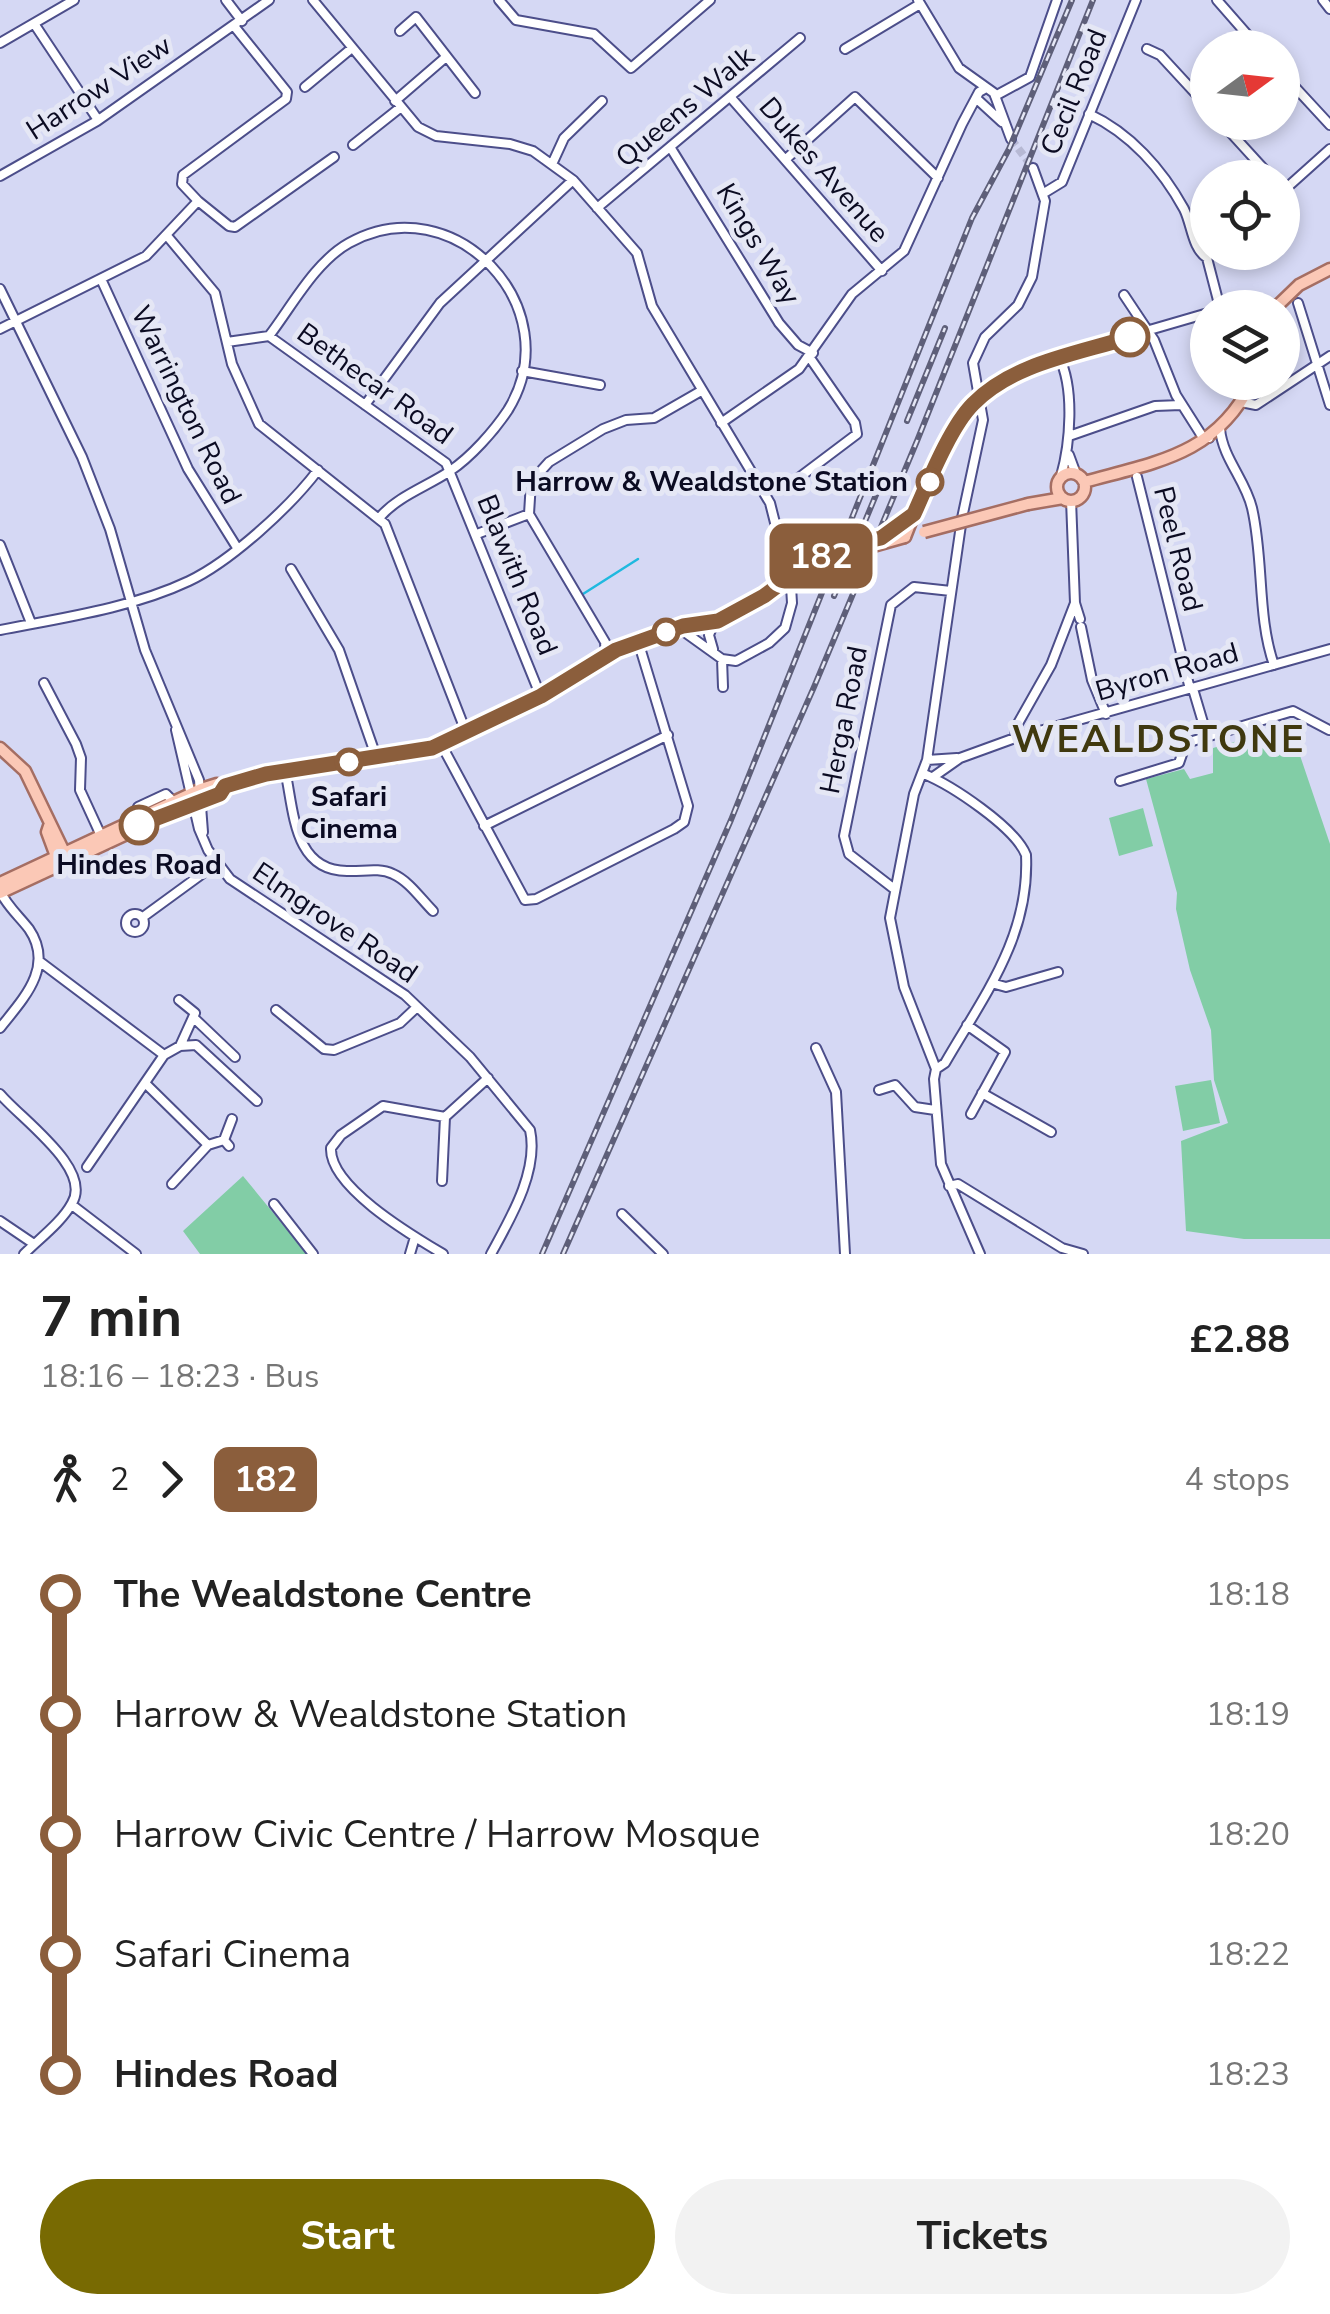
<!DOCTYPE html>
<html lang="en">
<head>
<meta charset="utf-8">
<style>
	body { margin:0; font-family:"Nunito Sans",sans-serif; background:#f2f2f2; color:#222; height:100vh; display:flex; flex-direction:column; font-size:38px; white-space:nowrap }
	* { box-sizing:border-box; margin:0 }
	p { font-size:32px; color:#767676 }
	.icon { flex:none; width:55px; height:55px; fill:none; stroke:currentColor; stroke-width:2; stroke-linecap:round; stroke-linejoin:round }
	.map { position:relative; height:1254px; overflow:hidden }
	.sheet { display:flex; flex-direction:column; background:#fff; flex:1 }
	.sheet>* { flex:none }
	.badge { padding:0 20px; border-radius:15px; font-size:35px; line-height:65px }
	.needle { width:65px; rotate:75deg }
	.tools { position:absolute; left:1190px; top:30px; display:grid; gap:20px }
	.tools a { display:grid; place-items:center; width:110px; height:110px; border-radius:50%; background:#fff; box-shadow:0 5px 15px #0003; font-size:50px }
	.map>.badge { position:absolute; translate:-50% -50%; box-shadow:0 0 0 5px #fff }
	.legs { display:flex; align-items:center; gap:15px; height:110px; padding:0 40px; font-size:32px }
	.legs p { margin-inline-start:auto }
	.headline { display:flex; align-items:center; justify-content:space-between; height:170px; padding:0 40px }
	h1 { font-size:55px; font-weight:700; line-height:75px }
	.action { display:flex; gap:20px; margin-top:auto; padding:20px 40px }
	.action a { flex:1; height:115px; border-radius:60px; background:#786a02; color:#fff; font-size:40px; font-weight:700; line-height:115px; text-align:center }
	.action a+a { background:#f2f2f2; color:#222 }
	ul { padding:0 40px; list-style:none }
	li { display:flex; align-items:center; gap:35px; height:120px; font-size:38px }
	li i { display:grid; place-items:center; width:15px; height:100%; margin:0 12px; background:currentColor }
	li i::after { content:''; width:25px; height:25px; margin:-12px; border:8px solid; border-radius:50%; background:#fff }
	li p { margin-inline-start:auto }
	li:first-child i { background:linear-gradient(#0000 50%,currentColor 0) }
	li:last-child i { background:linear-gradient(currentColor 50%,#0000 0) }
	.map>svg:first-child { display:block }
	.green { fill:#82cda6 }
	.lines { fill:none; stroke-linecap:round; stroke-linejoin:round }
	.stream { stroke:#20b9df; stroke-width:2.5 }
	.minor-tunnel { stroke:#b7b9d4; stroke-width:8; stroke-dasharray:8 4; stroke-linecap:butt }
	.minor-casing { stroke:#4c4e8a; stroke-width:12 }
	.major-casing { stroke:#a56e63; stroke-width:15 }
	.minor { stroke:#fff; stroke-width:8 }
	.major { stroke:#fbc8b6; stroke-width:10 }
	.rail-casing { stroke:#5e5f79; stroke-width:6 }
	.rail { stroke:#e5e7f5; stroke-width:2.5; stroke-dasharray:8; stroke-linecap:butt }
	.major-bridge-casing { stroke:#a56e63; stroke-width:15; stroke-linecap:butt }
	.major-bridge { stroke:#fbc8b6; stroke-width:10 }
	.line-1-casing { stroke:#fff; stroke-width:22 }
	.line-1 { stroke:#8b5e3c; stroke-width:15 }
	.stop-1-dot { fill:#fff; stroke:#8b5e3c; stroke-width:5 }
	.labels { text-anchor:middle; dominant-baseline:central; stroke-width:10; stroke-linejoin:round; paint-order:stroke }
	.street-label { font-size:28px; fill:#0b0b22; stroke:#e5e7f5 }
	.stop-label { font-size:28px; font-weight:bold; fill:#0b0b22; stroke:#e5e7f5 }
	.district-label { font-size:38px; font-weight:bold; letter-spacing:2.5px; fill:#40390f; stroke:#e5e7f5 }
</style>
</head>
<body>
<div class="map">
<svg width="1330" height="1254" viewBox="0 0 1330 1254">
	<rect width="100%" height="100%" fill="#d5d8f4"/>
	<path class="green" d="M1290,726L1330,844V1239H1244L1186,1231L1181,1141L1228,1123L1214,1080L1211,1030L1190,970L1176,909L1177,893L1146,779L1184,769L1190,779L1213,773V748Z
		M1143,808L1153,846L1119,856L1109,818Z
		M1211,1080L1220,1123L1183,1131L1175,1086Z
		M243,1176L307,1254H200L183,1231Z"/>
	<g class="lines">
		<path class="stream" d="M583,594L638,559"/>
		<path class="minor-tunnel" d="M1011,139L1033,168"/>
		<g class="minor-casing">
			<path id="minor" d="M226,0L242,21
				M313,0L418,127L436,136L510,144L533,151L573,180L637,253L652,306L770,503L791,586L792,603L785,628L769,643L736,661L722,659L683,631
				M499,0L516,20L594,34L631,68L710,0
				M918,0L959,68L994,93L1011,139
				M1217,0L1259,48
				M1323,0L1330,9
				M35,25L98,120
				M400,31L416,17L475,93
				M0,43L74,0
				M845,49L920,4
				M1147,49L1160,55L1208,107
				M1282,73L1330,125
				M305,87L352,48
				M995,96L1030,77L1057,0
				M732,99L882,271
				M978,100L1002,122
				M395,101L446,57
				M1089,114C1130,133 1162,169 1184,209C1192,225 1192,248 1207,258L1220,308
				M1221,122L1272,178
				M353,145L401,107
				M672,150L779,323L798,345L813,353
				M786,159L855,97L938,178
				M553,162L564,138L602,101
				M0,176L97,121L269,0
				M1282,192L1330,149
				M1044,193L1062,182L1136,0
				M198,201L229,226L235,227L334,157
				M597,208L800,38
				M168,237L215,293L232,364L259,424L385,524L466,732
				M101,279L188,469L236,546
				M0,289L82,457L110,529L145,650L199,780L203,832
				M1124,295L1154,340L1176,395L1202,436L1209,438
				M1298,303L1330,405
				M1234,308L1278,304
				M0,329L146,256L198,201L182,184L183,175L286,99L287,92L234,26
				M269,336L446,463L541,697
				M227,342L269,336C292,306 315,262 349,243C453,184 571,308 508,410C494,431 471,457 450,471C428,486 398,496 380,517
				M1059,357C1075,389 1070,444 1061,476
				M522,371L600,385
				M1241,402L1256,405L1330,356
				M365,405L440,303L573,180
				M721,423L799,369L852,294L904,251L962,124L979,92L986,88
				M1220,429C1223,459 1245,479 1252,508C1264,559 1257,617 1274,665
				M1069,436L1155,406L1181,405
				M1069,455L1076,474
				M1137,477L1190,689
				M788,486L857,434L855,423L810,358
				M1071,500L1075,603L1080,619
				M477,534L529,514
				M881,538L914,514L963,417L981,397L1053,358L1208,313
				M0,545L31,623
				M291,569L339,650L377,759
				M1081,627L1092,680L1106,714
				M0,630C62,618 132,608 189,581C231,561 290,507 318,470
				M713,649L709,635L713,625
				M606,657L605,642L529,514L531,482L549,462L603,429L626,420L654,418L701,391
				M722,659L723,687
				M44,683L76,744L81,758L80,790L103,840
				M1193,689L1207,736
				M176,730L199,829L208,850L230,879L405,995L470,1057L530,1130C539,1171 510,1219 491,1254
				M1015,738L1016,727L1051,665L1075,603
				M441,744L525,900L536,899L674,829L684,822L688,806L638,641
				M927,760L957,758
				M285,770C294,810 293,871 347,871C362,872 378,867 393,874C409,881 421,899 433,911
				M924,774C951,785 1015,827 1026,855C1030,937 983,997 945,1063L936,1069L934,1079L941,1164L980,1254
				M933,777L960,758L1015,738L1330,649
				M1120,781L1179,763L1186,743L1293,711L1329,730
				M134,819L138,807L166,794L173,801
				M484,826L668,735
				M893,888L849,854L844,836L891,605L914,587L951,591
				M0,891C7,906 19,916 29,929C55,967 23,999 0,1028
				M126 923a9 9 0 1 1 18 0a9 9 0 1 1-18 0Z
				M143,917L217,863
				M39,961L164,1055L87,1167
				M995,984L1006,987L1058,972
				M179,1000L195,1013L180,1046
				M276,1010L324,1049L334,1050L400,1023L417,1007
				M195,1019L235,1057
				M967,1025L1005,1052L971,1114
				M816,1048L836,1092L845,1254
				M164,1055L180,1046L196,1045L257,1101
				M936,1069L904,987L890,918L914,794L927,760L962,518L983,420L973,363L985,337L1018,305L1032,277L1045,201L1033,168
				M147,1085L208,1145L172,1184
				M879,1090L895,1085L915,1107L935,1110
				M982,1093L1051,1132
				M0,1094C21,1119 93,1169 72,1203C62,1222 39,1239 24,1254
				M224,1140L232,1119
				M208,1145L224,1140L229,1146
				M442,1181L445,1117
				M949,1186L958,1184L1062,1248L1083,1254
				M274,1204L313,1254
				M72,1205L136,1254
				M622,1214L663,1254
				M0,1221L34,1244
				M410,1254L415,1237
				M443,1254C413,1236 329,1187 331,1148L341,1135L383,1106L445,1117L488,1078"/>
		</g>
		<g class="major-casing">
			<path id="major" d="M1275,308L1299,285L1330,269
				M1057 487a14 14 0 1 1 28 0a14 14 0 1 1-28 0Z
				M1084,482C1156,462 1216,455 1252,382
				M1028,504L1063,498
				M905,537L914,514
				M797,570L826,555
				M715,623L778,585
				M615,651L683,626L718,621
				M0,748L25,771L66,856
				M49,826L47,832L57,859
				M0,883L201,789L217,784L225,786
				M0,893L243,780L300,767L396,757L432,748L541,697L620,650"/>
		</g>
		<use href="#minor" class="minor"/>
		<use href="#major" class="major"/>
		<g class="rail-casing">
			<path id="rail" d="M907,421L945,328
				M834,596L878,490
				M542,1254L731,820L972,218L1009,149L1072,0
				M563,1254L814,687L917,441L1093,0"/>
		</g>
		<use href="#rail" class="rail"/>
		<g class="major-bridge-casing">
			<path id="major-bridge" d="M924,532L1028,504
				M826,555L834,557L905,537
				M826,555L832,549L881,538
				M778,585L797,570"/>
		</g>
		<use href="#major-bridge" class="major-bridge"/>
	</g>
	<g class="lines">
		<g class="line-1-casing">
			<path id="line-1" d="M139,825L220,794L225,786L266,774L432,748L541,696L616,650L683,626L718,621L764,596L812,560L832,549L881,538L914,514C928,483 950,427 973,404C1013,363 1077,354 1130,337"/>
		</g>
		<use href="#line-1" class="line-1"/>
	</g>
	<g class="stop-1-dot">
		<circle cx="1130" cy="337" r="18"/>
		<circle cx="930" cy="482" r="12"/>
		<circle cx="666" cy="632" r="12"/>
		<circle cx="349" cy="762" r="12"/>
		<circle cx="139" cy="825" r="18"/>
	</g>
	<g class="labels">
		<g class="street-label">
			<text transform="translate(99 88) rotate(-33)">Harrow View</text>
			<text transform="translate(1074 92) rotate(-68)">Cecil Road</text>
			<text transform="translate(685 107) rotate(-40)">Queens Walk</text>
			<text transform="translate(824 170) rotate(49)">Dukes Avenue</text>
			<text transform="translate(758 244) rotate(59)">Kings Way</text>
			<text transform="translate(375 384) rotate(36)">Bethecar Road</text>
			<text transform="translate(186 405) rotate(64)">Warrington Road</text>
			<text transform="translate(1178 549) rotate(76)">Peel Road</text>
			<text transform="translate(517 575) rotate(68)">Blawith Road</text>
			<text transform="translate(1167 672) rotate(-16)">Byron Road</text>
			<text transform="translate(844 720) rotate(-79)">Herga Road</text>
			<text transform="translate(335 923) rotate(34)">Elmgrove Road</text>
		</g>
		<g class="stop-label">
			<text x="908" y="482" text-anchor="end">Harrow &amp; Wealdstone Station</text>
			<text x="349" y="797">Safari<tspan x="349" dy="32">Cinema</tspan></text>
			<text x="139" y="865">Hindes Road</text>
		</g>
		<g class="district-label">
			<text x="1159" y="739">WEALDSTONE</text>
		</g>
	</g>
</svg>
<div class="tools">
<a><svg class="needle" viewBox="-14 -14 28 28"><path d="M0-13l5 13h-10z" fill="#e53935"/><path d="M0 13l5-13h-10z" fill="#767676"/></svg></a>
<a><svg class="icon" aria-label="locate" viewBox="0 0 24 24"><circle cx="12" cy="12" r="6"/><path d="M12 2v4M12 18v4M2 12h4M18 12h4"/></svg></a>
<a><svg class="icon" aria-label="layers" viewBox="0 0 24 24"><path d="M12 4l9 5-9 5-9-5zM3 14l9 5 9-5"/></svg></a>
</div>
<b class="badge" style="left:821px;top:556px;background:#8b5e3c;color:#fff">182</b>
</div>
<section class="sheet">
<div class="headline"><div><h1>7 min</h1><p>18:16 – 18:23 · Bus</p></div><b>£2.88</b></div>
<div class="legs"><svg class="icon" aria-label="walk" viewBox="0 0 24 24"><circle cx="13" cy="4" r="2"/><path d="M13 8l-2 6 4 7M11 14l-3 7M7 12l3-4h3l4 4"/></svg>2<svg class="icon" aria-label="forward" viewBox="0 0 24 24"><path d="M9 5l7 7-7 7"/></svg><b class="badge" style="background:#8b5e3c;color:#fff">182</b><p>4 stops</p></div>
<ul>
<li><i style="color:#8b5e3c"></i><b>The Wealdstone Centre</b><p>18:18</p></li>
<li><i style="color:#8b5e3c"></i><span>Harrow &amp; Wealdstone Station</span><p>18:19</p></li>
<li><i style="color:#8b5e3c"></i><span>Harrow Civic Centre / Harrow Mosque</span><p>18:20</p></li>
<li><i style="color:#8b5e3c"></i><span>Safari Cinema</span><p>18:22</p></li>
<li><i style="color:#8b5e3c"></i><b>Hindes Road</b><p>18:23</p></li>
</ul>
<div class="action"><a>Start</a><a>Tickets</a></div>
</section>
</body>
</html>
